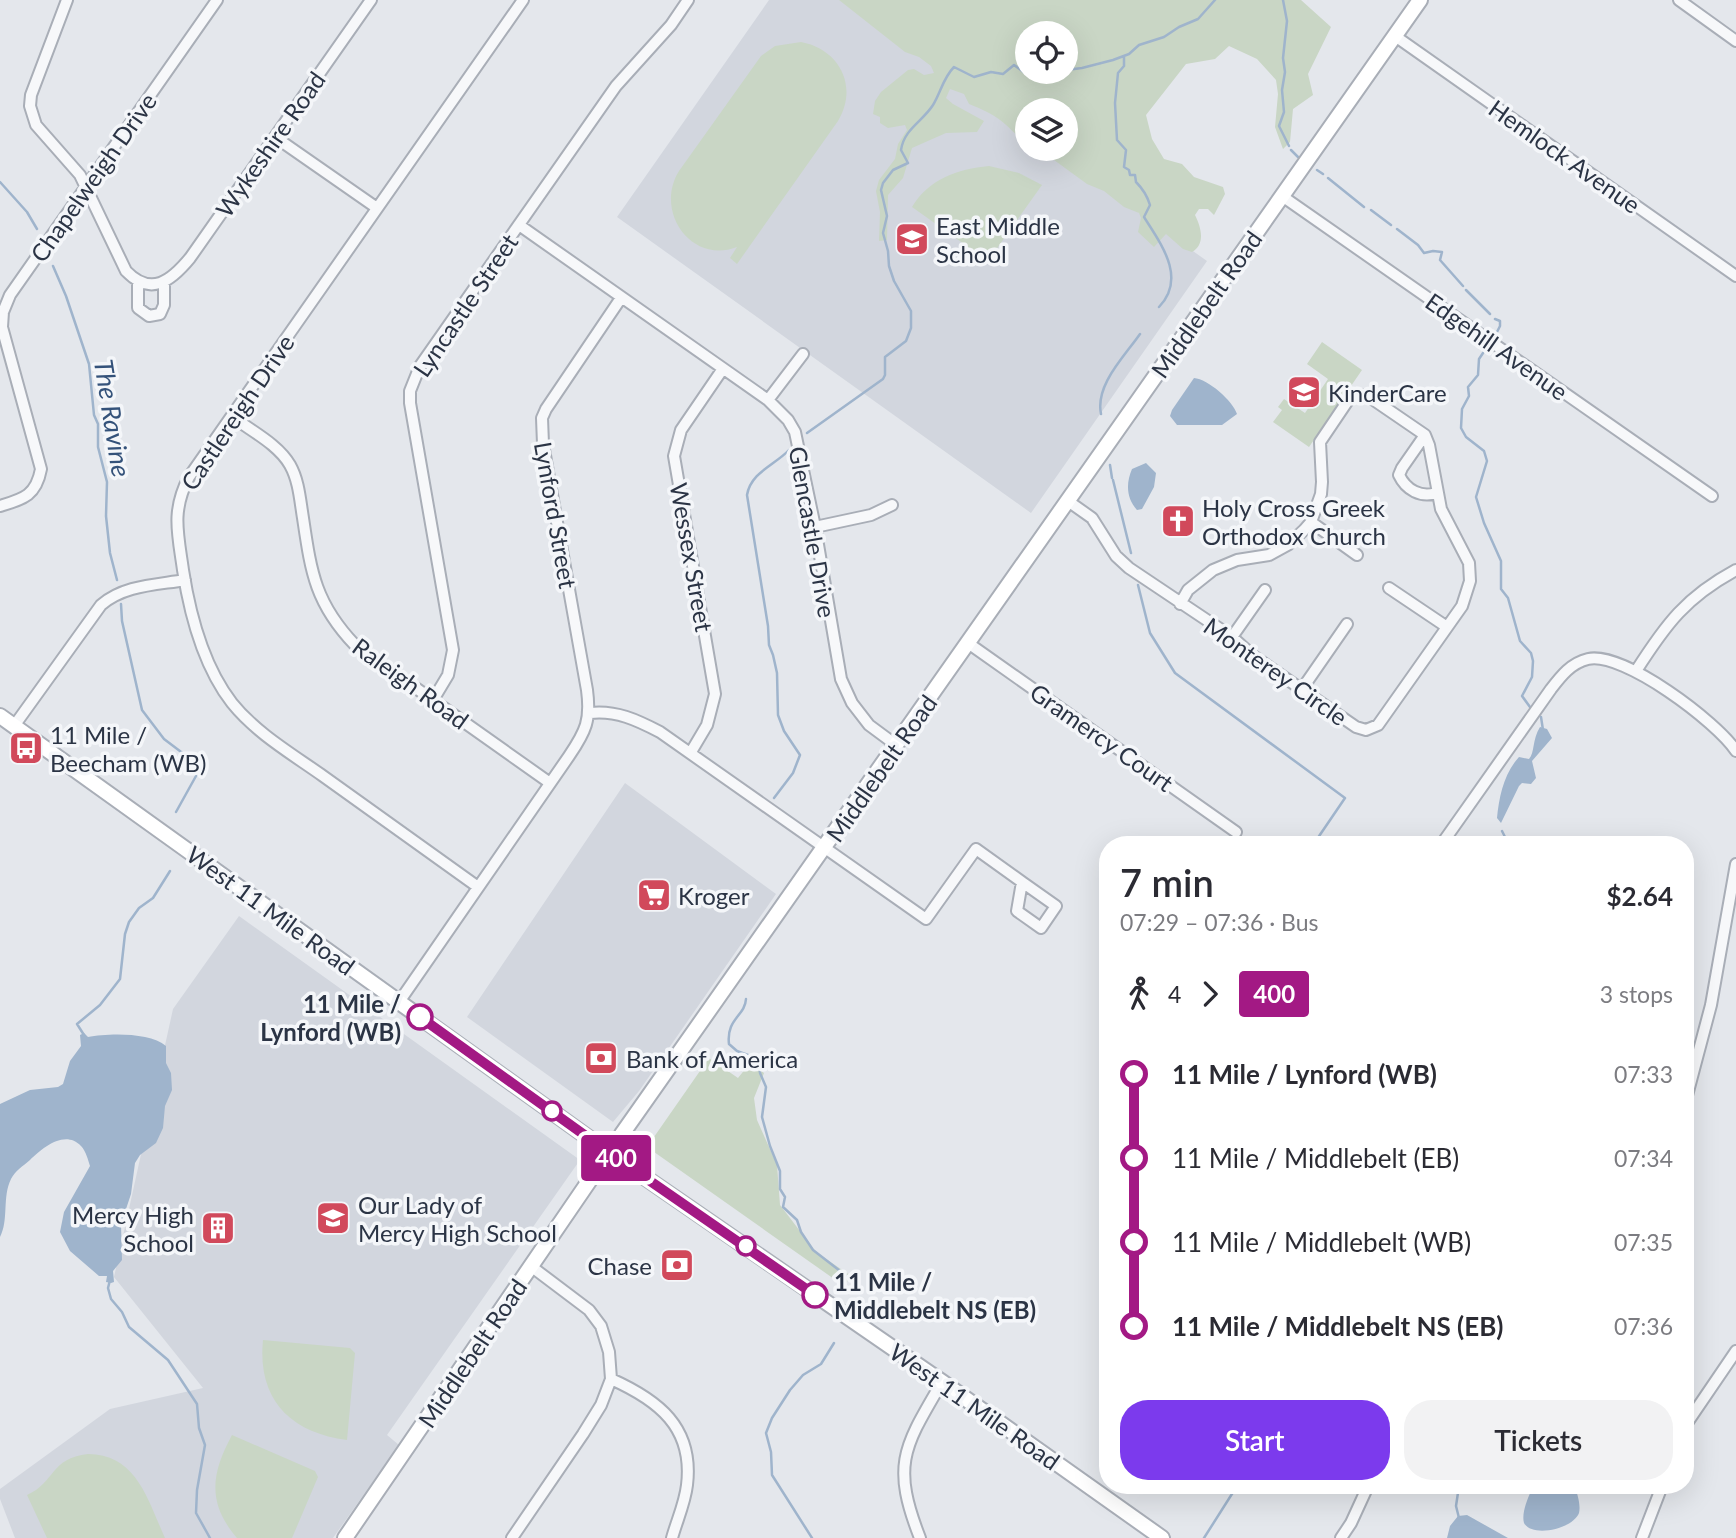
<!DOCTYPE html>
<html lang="en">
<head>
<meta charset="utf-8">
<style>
	body { margin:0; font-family:Lato,sans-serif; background:#f2f2f3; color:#2b2b33; height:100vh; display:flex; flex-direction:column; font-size:26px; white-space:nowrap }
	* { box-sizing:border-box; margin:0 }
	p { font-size:23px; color:#7c7c81 }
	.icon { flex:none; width:38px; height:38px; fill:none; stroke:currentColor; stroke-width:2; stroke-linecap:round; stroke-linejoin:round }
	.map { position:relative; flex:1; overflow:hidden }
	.panel { position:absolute; left:1099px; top:836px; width:595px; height:658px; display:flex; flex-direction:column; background:#fff; border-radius:28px; box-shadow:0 7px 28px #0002 }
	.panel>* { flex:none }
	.badge { padding:0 14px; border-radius:5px; font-size:24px; line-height:46px }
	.buttons { position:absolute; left:1015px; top:21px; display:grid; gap:14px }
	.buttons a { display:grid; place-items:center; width:63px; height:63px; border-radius:50%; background:#fff; box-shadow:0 7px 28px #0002; font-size:35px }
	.map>.badge { position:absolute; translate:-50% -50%; box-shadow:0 0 0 4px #fff }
	.legs { display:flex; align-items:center; gap:10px; height:77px; padding:0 21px; font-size:23px }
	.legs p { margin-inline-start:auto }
	.overview { display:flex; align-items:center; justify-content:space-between; height:119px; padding:0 21px }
	h1 { font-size:38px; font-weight:600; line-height:52px }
	.cta { display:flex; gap:14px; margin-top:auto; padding:14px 21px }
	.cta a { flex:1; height:80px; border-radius:28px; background:#7c3aed; color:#fff; font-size:28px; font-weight:600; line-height:80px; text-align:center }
	.cta a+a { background:#f2f2f3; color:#2b2b33 }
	ul { padding:0 21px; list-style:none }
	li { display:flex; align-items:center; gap:24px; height:84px; font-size:26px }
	li i { display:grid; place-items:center; width:10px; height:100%; margin:0 9px; background:currentColor }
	li i::after { content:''; width:18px; height:18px; margin:-9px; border:5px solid; border-radius:50%; background:#fff }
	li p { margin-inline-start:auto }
	li:first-child i { background:linear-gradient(#0000 50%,currentColor 0) }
	li:last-child i { background:linear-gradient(currentColor 50%,#0000 0) }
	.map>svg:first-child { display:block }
	.built { fill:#d2d6de }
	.green { fill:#c9d6c5; fill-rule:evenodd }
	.water { fill:#9fb4cc }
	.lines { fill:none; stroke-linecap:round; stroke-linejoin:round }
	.stream { stroke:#9fb4cc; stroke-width:2.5 }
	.street-casing { stroke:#a9aeb7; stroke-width:14 }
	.secondary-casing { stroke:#a9aeb7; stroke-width:18 }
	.street { stroke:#f7f8fa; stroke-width:10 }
	.secondary { stroke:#fff; stroke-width:14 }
	.line-1-casing { stroke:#fff; stroke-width:16 }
	.line-1 { stroke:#a31984; stroke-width:10 }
	.stop-1-dot { fill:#fff; stroke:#a31984; stroke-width:3.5 }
	.labels { text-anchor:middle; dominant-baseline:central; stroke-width:7; stroke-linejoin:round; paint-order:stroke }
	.street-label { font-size:24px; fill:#2b3445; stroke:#f4f6f9 }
	.poi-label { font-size:24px; fill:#2b3445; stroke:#f4f6f9; text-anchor:start }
	.stop-label { font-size:24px; font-weight:bold; fill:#2b3445; stroke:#f4f6f9; text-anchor:end }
	.water-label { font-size:26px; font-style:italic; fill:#34527a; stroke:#f4f6f9 }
</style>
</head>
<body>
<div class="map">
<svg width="1736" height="1538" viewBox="0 0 1736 1538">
	<rect width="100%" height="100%" fill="#e4e7ec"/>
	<path class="built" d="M769,0H840L1027,133V149H1049L1207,261L1031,513L617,217Z
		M625,783L776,894L639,1091L613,1122L467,1017Z
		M239,916L580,1160L387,1435L399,1445L333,1538H15L0,1499V1489L110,1409L203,1388L114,1277L173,1009Z"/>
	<path class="green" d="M839,0H1301L1331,27L1308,74L1313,95L1293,109L1290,142L1283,149L1275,127L1278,94L1276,80L1257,59L1229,46L1215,59L1186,64L1146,115L1152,139L1164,159L1182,164L1194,177L1223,187L1225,194L1214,215L1208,209H1199L1195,215C1201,227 1206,244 1192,252L1183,249L1166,234L1154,247L1138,232L1141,218L1139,213L1124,207L1104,191L1087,184L1039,149H1066V110H1027V142C1017,137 1013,131 1005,124C995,115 982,109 969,104L964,94L950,89L946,98L953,104L984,121L977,132L946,133L912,148L903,178L888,195L887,240L879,241L880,212L876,191L879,180L895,159L898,144L907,130L905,125L888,128L880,123V117L873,114L875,101L881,92L908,70L914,69L924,75L934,73L931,66L919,57L905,52ZM1027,33H1066V72H1027Z
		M801,42C839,49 859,86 838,121L737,264L730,258L737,247C691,265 654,211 679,171L761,56L775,46Z
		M989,166L1019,173L1042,185L988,261L912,207C929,179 957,169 989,166Z
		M1322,342L1362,370L1309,447L1273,422L1282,410L1278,407L1284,399L1305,413L1328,379L1307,364Z
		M709,1058L738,1078L750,1063L764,1073L754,1098L757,1120L777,1165L780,1205L816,1252L851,1276L844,1286L647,1147Z
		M263,1340L350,1348L355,1353L347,1440C290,1433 257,1399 263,1340Z
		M232,1435L315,1471L318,1477L292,1538H237C207,1503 211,1474 232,1435Z
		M88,1454C137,1454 148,1501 165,1538H47L27,1495C55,1483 50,1458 88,1454Z"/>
	<path class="water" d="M1194,378C1208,379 1233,401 1237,414L1222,425H1177L1170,416L1172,410Z
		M1146,463L1156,473L1154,487L1142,509L1137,510C1126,498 1126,483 1132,469Z
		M1540,727L1547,729L1552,738L1532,761L1536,778L1531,784L1522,783L1519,786L1501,823L1497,818C1499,797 1504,773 1519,757L1529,759C1535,752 1532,740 1540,727Z
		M84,1033L88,1037C108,1033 150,1032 166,1046V1063L171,1073L172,1090L165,1106L163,1128L156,1143L140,1155L135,1163L131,1194L121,1224L122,1260L113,1271L114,1282L111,1283L106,1282L107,1276H99L70,1251L60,1232L64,1212L90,1166C88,1160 86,1151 81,1146C65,1129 42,1148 30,1160C23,1166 15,1171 11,1179C2,1197 9,1220 0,1237V1104L30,1090L58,1087L63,1084L70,1061L81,1046L80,1035Z
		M1533,1486H1575C1577,1494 1581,1504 1579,1513C1573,1529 1532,1538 1524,1523C1521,1512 1529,1496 1533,1486Z
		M1467,1515L1508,1538H1447L1450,1526L1458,1516Z"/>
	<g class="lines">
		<path class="stream" d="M1283,0L1287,21L1283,58L1285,72L1282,90L1284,112L1279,126L1289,146
			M1124,56V66L1118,73L1115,103L1117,140L1126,150L1124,167L1129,170L1130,175H1135L1136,182C1143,189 1147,195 1150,205L1144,217C1161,244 1187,278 1159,307
			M1066,70L1082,68L1113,60L1129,54L1139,45L1164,37L1179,27L1198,19L1215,0
			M1291,150L1298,157
			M1317,170L1323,174
			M1328,178L1364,207
			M0,182L27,212L37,229
			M1371,210L1391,225
			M1397,229L1418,245L1424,253L1433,251L1442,252L1440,260L1463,286
			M53,266L66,296L89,364L94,415L98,424V447L107,482L106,516L110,553L117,580
			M1466,290L1490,314
			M1495,336L1500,326V321L1495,319
			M1487,347L1479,359L1478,375L1468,387L1469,396L1462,409L1461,428L1466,437L1484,451L1487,461L1476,497L1484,523L1501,561V589L1508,598L1520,641L1531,653L1533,661L1532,677L1522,696L1530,707
			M1101,414C1095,385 1124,357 1140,334
			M807,433L883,379L885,375V357L906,341L911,328V311L894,281L889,266L888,251L883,233L887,216L881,190L883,183L893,170L908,163L901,150C904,129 923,121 933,105C941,92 943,78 954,67L974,77L991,72L1003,74L1014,65L1025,73L1032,72
			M1110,465L1112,478
			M1113,480L1131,553
			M1138,585L1150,633L1175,673L1345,798L1313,845
			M121,604L122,621L142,710L164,739L201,767L176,812
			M1541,717L1543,730
			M774,798L793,773L800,755L784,731L778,715L777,673L773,655L769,645L768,626L747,495C751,472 775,465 789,450
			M1502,831L1509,845
			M746,999C745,1016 726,1019 729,1044L737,1051L756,1058L759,1062L760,1073L766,1087L762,1117L770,1146L780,1171V1189L785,1197L783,1207L797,1220L801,1232L813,1250L853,1281V1289
			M84,1035L77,1024L100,1005L120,979L125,934L129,922L139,908L153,898L170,871
			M110,1280L108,1288L111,1299L122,1312L129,1327L168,1360L197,1404L199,1428L205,1445L197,1490L196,1513L210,1538
			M1459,1518L1456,1506L1459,1486
			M812,1538L772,1475L771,1452L766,1433L772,1418L790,1390L803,1375L821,1364L834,1343
			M1204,1538L1237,1486"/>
		<g class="street-casing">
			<path id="street" d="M67,0L31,95L30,106L36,125L80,175L126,271C151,297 171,281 190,258L371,0
				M1679,0L1736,41
				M1395,36L1736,276
				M275,137L377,208
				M1282,196L1712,496
				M519,225L768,400L788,420L795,432L815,527L841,679L852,703L869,725L896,745
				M138,281V308L149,316L160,314L164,305V282
				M768,400L803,354
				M233,417C251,431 278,444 290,465C299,481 300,500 303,518C311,572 315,603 355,645L550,783
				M1425,435L1402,468L1399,475C1406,490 1421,498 1436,493
				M1068,501L1092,518L1116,556L1129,568L1232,637L1252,655L1356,727L1366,730L1378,725L1462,606L1470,581L1469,563L1441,509L1429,445L1425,435L1368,396L1356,395L1349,399L1320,442L1322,482L1321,494L1311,522L1304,530L1289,544L1269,555L1237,560L1213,570L1188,590L1180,604
				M0,506C23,499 36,496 41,469L2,327L3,312L10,295L217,0
				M1311,522L1357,555
				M815,527L871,515L892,505
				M1389,588L1447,627
				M1232,637L1265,590
				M968,643L1236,832
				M1636,671C1666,624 1686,597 1736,570
				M1302,689L1347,624
				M433,700L448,675L453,650L410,403V391L420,366L616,86L671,25L688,0
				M590,713C616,710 637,720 660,732L926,919L976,849L1022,882L1017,911L1041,928L1056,906L1022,882
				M14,726L101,605C124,585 156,585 185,580
				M691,752L707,725L715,694L674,456L681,430L722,370
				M1441,845L1551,689C1561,676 1571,663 1588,659C1623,651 1717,722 1736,751
				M478,887C426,850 374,813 323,776C292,754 256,733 232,703C204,667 190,615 183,570C178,534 171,511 189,477L523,0
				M399,1002L569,756C586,731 591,720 587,690L543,444L542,418L546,409L621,298
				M1685,1103L1711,1005L1736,864
				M611,1379C658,1400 694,1427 687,1485C685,1503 677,1520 672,1538
				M1685,1379V1405
				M1685,1426L1736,1351
				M512,1538L583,1434L601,1405L611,1379L609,1352L601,1326L589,1310L532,1267
				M920,1538C891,1464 904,1447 942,1382
				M1341,1538L1351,1523L1368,1486
				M1642,1538L1662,1486"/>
		</g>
		<g class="secondary-casing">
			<path id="secondary" d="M0,716L611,1154L942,1382L1162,1538
				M345,1538L596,1171L611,1154L622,1134L1420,0"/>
		</g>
		<use href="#street" class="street"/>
		<use href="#secondary" class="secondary"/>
	</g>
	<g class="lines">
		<g class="line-1-casing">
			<path id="line-1" d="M420,1017L611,1154L815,1295"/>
		</g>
		<use href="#line-1" class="line-1"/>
	</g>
	<defs>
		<g id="school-square" transform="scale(1.75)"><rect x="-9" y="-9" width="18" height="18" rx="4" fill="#d1495b" stroke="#f4f6f9"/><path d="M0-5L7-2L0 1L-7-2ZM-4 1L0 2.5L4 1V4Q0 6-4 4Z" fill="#fff"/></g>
		<g id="church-square" transform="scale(1.75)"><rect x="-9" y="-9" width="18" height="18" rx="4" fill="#d1495b" stroke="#f4f6f9"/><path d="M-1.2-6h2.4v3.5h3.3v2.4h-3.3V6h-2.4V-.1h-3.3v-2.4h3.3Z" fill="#fff"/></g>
		<g id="bus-square" transform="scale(1.75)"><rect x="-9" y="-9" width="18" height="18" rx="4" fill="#d1495b" stroke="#f4f6f9"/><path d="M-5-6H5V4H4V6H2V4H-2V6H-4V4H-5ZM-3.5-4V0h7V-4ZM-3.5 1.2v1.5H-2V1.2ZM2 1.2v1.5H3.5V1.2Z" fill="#fff"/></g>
		<g id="supermarket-square" transform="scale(1.75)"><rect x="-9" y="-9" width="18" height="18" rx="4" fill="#d1495b" stroke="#f4f6f9"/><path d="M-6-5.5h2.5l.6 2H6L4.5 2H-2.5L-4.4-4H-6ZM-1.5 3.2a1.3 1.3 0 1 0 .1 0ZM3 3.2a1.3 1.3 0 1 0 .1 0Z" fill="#fff"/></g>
		<g id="bank-square" transform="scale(1.75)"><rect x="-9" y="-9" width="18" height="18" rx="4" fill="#d1495b" stroke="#f4f6f9"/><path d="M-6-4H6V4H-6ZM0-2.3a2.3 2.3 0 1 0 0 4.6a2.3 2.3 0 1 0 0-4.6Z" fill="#fff"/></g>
		<g id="building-square" transform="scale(1.75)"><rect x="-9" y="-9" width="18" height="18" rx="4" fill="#d1495b" stroke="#f4f6f9"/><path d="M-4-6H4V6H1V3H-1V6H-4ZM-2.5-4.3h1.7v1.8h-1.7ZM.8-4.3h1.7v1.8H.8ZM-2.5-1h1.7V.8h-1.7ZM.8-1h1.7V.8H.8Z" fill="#fff"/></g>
	</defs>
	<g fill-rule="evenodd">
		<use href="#school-square" x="912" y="239"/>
		<use href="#school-square" x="1304" y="392"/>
		<use href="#church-square" x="1178" y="521"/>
		<use href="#bus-square" x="26" y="748"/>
		<use href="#supermarket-square" x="654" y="895"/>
		<use href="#bank-square" x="601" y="1058"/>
		<use href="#school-square" x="333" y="1218"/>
		<use href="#building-square" x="218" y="1228"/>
		<use href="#bank-square" x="677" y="1265"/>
	</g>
	<g class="stop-1-dot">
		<circle cx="420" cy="1017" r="12"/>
		<circle cx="552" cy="1111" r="9"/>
		<circle cx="746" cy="1246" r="9"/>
		<circle cx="815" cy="1295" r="12"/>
	</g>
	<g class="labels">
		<g class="street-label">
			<text transform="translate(270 144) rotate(-55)">Wykeshire Road</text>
			<text transform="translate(1565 156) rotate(35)">Hemlock Avenue</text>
			<text transform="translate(93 177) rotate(-55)">Chapelweigh Drive</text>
			<text transform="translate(1206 304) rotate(-55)">Middlebelt Road</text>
			<text transform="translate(465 305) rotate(-56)">Lyncastle Street</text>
			<text transform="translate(1497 346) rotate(35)">Edgehill Avenue</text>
			<text transform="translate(237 412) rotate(-56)">Castlereigh Drive</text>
			<text transform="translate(556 515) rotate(80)">Lynford Street</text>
			<text transform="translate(813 532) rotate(80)">Glencastle Drive</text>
			<text transform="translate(692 557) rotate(80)">Wessex Street</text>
			<text transform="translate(1276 671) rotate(35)">Monterey Circle</text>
			<text transform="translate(411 683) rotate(36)">Raleigh Road</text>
			<text transform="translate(1102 737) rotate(35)">Gramercy Court</text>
			<text transform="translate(881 768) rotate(-55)">Middlebelt Road</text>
			<text transform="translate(271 910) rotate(36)">West 11 Mile Road</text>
			<text transform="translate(472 1353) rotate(-56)">Middlebelt Road</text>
			<text transform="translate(975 1406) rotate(35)">West 11 Mile Road</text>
		</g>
		<g class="poi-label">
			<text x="936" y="225">East Middle<tspan x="936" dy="28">School</tspan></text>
			<text x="1328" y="392">KinderCare</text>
			<text x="1202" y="507">Holy Cross Greek<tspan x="1202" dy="28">Orthodox Church</tspan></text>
			<text x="50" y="734">11 Mile /<tspan x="50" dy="28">Beecham (WB)</tspan></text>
			<text x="678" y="895">Kroger</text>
			<text x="626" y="1058">Bank of America</text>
			<text x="358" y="1204">Our Lady of<tspan x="358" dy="28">Mercy High School</tspan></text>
			<text x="194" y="1214" text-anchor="end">Mercy High<tspan x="194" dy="28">School</tspan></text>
			<text x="652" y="1265" text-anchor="end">Chase</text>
		</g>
		<g class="stop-label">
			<text x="401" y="1003">11 Mile /<tspan x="401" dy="28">Lynford (WB)</tspan></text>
			<text x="834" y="1281" text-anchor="start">11 Mile /<tspan x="834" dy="28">Middlebelt NS (EB)</tspan></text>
		</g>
		<g class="water-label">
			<text transform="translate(113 418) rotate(81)">The Ravine</text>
		</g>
	</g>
</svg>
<div class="buttons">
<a><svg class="icon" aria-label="locate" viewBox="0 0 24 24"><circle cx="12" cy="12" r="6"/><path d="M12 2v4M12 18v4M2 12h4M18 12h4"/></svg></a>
<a><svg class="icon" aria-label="layers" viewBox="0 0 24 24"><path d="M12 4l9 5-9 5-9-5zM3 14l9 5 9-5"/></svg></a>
</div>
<b class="badge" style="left:616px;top:1158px;background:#a31984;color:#fff">400</b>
<section class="panel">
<div class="overview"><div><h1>7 min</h1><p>07:29 – 07:36 · Bus</p></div><b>$2.64</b></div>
<div class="legs"><svg class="icon" aria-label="walk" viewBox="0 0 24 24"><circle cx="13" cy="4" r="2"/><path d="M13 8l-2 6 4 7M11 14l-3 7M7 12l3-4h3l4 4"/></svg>4<svg class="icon" aria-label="forward" viewBox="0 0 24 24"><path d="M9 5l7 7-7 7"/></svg><b class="badge" style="background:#a31984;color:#fff">400</b><p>3 stops</p></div>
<ul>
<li><i style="color:#a31984"></i><b>11 Mile / Lynford (WB)</b><p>07:33</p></li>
<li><i style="color:#a31984"></i><span>11 Mile / Middlebelt (EB)</span><p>07:34</p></li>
<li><i style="color:#a31984"></i><span>11 Mile / Middlebelt (WB)</span><p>07:35</p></li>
<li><i style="color:#a31984"></i><b>11 Mile / Middlebelt NS (EB)</b><p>07:36</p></li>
</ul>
<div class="cta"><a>Start</a><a>Tickets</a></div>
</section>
</div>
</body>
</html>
